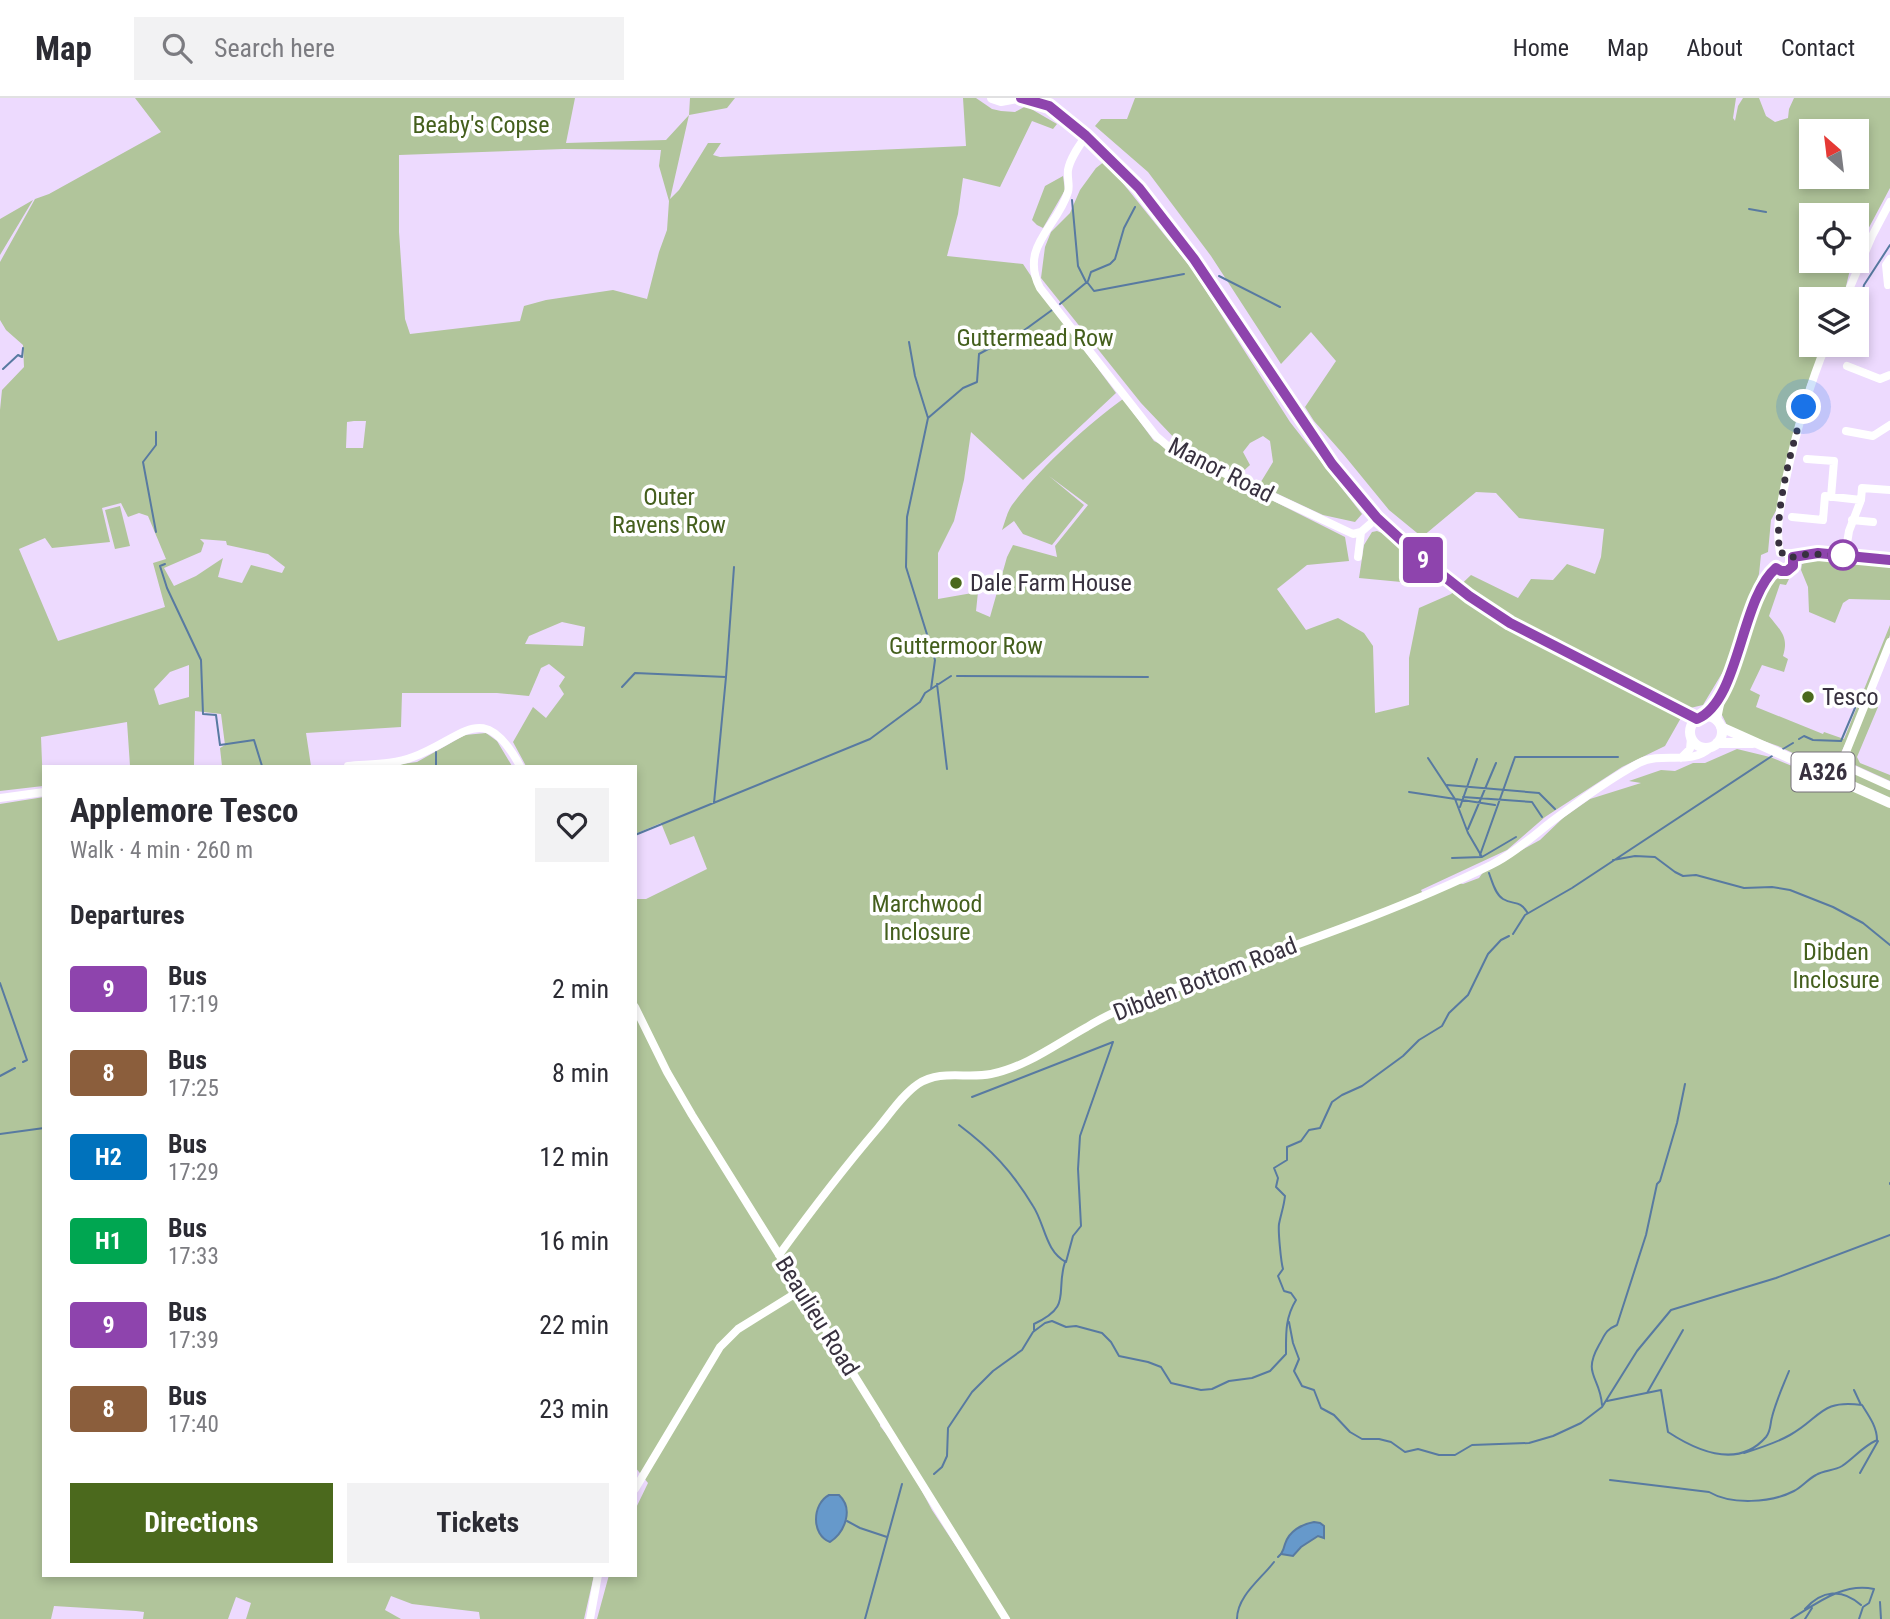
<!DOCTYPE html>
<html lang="en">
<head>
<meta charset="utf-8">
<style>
	body { margin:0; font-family:"Roboto Condensed",sans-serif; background:#f2f2f3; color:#2b2b33; height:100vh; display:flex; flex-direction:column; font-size:26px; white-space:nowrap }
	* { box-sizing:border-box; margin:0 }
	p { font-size:23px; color:#7c7c81 }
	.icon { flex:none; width:38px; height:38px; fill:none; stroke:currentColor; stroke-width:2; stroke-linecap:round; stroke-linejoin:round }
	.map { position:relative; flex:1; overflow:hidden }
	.drawer { position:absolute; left:42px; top:667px; width:595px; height:812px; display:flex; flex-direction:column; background:#fff; border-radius:0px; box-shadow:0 4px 10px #0003 }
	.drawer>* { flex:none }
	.badge { padding:0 14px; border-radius:5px; font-size:24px; line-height:46px }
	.needle { width:46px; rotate:332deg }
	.buttons { position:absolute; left:1799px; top:21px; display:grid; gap:14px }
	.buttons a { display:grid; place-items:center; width:70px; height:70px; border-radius:0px; background:#fff; box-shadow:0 4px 10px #0003; font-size:35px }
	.you { position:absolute; width:35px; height:35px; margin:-18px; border:5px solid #fff; border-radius:50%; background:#1a73e8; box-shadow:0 0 0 10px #1a73e833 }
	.map>.badge { position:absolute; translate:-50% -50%; box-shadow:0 0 0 4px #fff }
	h2 { padding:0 28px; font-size:26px; line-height:63px }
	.round { display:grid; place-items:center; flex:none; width:74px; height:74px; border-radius:0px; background:#f2f2f3 }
	.head { display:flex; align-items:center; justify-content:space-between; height:119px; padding:0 28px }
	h1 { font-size:33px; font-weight:700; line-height:52px }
	.cta { display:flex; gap:14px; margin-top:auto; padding:14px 28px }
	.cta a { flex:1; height:80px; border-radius:0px; background:#4b691d; color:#fff; font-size:28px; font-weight:700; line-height:80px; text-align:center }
	.cta a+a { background:#f2f2f3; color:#2b2b33 }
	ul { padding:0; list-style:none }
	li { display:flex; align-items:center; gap:21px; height:84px; padding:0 28px }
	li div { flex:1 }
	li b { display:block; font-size:26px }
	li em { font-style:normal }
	li .badge { min-width:77px; font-weight:700; text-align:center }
	header { display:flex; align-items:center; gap:42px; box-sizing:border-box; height:98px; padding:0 35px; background:#fff; border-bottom:2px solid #e1e1e2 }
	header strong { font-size:33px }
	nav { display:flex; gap:38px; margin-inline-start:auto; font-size:24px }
	.search { width:490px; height:63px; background:#f2f2f3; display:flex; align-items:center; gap:18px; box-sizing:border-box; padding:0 24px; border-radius:0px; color:#7c7c81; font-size:26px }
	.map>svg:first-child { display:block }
	.green { fill:#b1c59b; fill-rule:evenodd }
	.water { fill:#6699cb; stroke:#587aa1; stroke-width:2 }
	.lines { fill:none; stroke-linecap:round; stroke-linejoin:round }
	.stream { stroke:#587aa1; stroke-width:2 }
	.minor { stroke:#fff; stroke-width:8 }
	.major { stroke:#fff; stroke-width:10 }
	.line-casing { stroke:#fff; stroke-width:16 }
	.line { stroke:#8e44ad; stroke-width:10 }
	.walk { stroke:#38313f; stroke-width:7; stroke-dasharray:0 12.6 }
	.stop-dot { fill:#fff; stroke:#8e44ad; stroke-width:3.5 }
	.poi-dot { fill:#4b691d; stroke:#fff; stroke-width:2.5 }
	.labels { text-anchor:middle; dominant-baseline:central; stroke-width:7; stroke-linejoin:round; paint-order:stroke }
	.shield { fill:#fff; stroke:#746f79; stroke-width:2 }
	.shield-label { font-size:23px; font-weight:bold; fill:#38313f }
	.park-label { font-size:24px; fill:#445f1d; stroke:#fff }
	.street-label { font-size:24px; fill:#38313f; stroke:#fff }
	.poi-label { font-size:24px; fill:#38313f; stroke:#fff; text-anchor:start }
</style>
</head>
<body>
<header>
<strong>Map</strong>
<div class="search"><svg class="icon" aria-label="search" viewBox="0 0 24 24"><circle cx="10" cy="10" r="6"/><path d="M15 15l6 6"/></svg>Search here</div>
<nav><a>Home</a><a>Map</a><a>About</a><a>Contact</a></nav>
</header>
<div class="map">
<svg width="1890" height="1521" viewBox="0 0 1890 1521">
	<rect width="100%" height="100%" fill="#eddafe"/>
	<path class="green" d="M135,0H575L566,45L666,42L689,17L690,0H735L727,10L689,17L670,101L679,92L708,45H721L713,57L720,59L966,48L963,0H976L992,11L1001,13L1015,14L1026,8L1057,26L1053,31L1032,23L1000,89L963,80L958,116L947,158L1023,166L1047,202L1116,295L1023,382L971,334L964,382L954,423L938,455V501L978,494L976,513L990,519L1007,459L1013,447L1057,459L1055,448L1088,407L1049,378L1084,407L1052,447L1023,436L1014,423L1002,432C1005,424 1007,414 1012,407C1038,372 1088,326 1123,301L1154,343L1345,439L1349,463L1307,467L1277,491L1306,532L1338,520L1364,535L1373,548L1375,615L1409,607V560L1419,510L1451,496L1471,477L1518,500L1531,481L1553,482L1567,466L1595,476L1601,459L1604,431L1519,420L1496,395L1476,394L1422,439L1389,412L1344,357L1314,323L1305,309L1336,263L1311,234L1281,266L1211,158L1148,74L1095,28L1101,21H1127L1135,0H1736L1733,20L1735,23L1738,8L1743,0H1759L1766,18L1775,24L1788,20L1789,11L1794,0H1890V90L1857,152V117H1811V163H1852L1843,201H1811V247H1824L1807,287L1778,409L1771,422L1768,454L1761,457L1759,476L1724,572L1703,607L1686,611L1665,648L1622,669L1545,719L1507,752L1421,792L1424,798L1458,785L1463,786L1479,780L1484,773L1540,742L1563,720L1590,701L1641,685L1629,683L1661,672L1675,673L1693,665H1705L1737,651L1770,659L1890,708V1521H1009L881,1316L880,1328L902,1356L932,1412L1004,1521H597L609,1477H635V1412L648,1385L635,1369V801H646L707,771L694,738L670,747L661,725L635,736V668H526L513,644L533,609L546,620L564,596L559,588L565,579L549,566L541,570L529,598L497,595H402L401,629L306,635L311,668H222L220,650L225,647L221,616L195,613L194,668H130L127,624L41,639L43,688L0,693V312L2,292L24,269L23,247L6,232L0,222V164L35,101L49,96L161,34ZM1811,33H1857V79H1811ZM564,51L661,52L659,68L669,103L667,132L659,154L647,201L613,192L546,202L524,208L520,223L410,236L405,221L399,134V57ZM354,323H366L363,350H346L347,324ZM121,405L128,419L139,415L148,418L166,461L153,465L165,509L58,543L19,451L45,440L52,450L110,444L102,410ZM200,441L226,443L227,447L268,456L285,469L282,475L251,467L242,485L218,479L223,460L196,478L174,488L164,470L201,454L204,445ZM562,524L585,529L583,548L525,546L529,538ZM189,567V599L159,607L154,591L170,574Z
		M1105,63L1192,171L1290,324L1362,416L1355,424L1323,417L1259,387L1273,364L1270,343L1263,338L1250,345L1243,354L1250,367L1239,377L1179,345L1141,305L1041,180L1045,149L1051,134L1070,115L1080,92L1096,70Z
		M1063,78L1065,92L1043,130L1037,127L1032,122L1045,88Z
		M33,102L0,157V121Z
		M120,408L130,448L115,451L105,412Z
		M1377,433L1387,437L1440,481L1433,487L1359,480L1364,447L1372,434Z
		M1812,461C1835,461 1871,460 1890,470V502L1849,501L1843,505L1835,525L1809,514L1808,489L1801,472L1802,466Z
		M1779,480L1789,481L1786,487L1780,486L1769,518C1781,533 1789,539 1783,558L1788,561L1784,574L1762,567L1750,592L1760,597L1756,609L1823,636L1824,634L1844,641L1890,527V537L1862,610L1840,657L1843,667L1890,691V701L1778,648L1738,634L1727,627L1721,615L1724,599L1763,492L1774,481Z
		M1869,603L1878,609L1857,659L1860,665L1890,677V683L1855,667L1848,654Z
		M486,635L497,643L512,668H387L417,664L465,637Z
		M44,699V1477H594L584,1521H480L479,1514L412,1506L391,1498L385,1512L401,1521H246L251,1505L236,1499L228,1521H143L144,1514L136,1513L54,1508L51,1521H0V706Z"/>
	<path class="water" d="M829,1397H839C854,1411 845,1434 830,1444C811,1437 812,1406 829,1397Z
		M1314,1424L1320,1425L1324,1428V1440L1318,1438L1301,1449L1293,1458L1281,1456C1283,1453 1284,1450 1285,1446C1289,1433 1302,1426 1314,1424Z"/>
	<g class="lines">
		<path class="stream" d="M1072,102L1078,168L1086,184
			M1749,111L1766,114
			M1219,178L1280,209
			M1088,183L1091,174L1110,166L1115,161L1124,130L1135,109
			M1861,200L1864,187L1890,147
			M1060,206L1087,184L1094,193L1184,176
			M909,244L915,278L928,320
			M3,271L18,257L22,259L23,250
			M156,434L143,364L156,347V334
			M165,466L160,468L167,490L201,562L203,616L216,617L220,647L254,642L262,668
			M957,578L1148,579
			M726,579L734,469
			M937,586L947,671
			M622,589L635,575L726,579L714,705
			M931,591L935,562L906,469L907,419L928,320L963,290L977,284L979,256L990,250L1004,247L1052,212
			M1799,641L1804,638L1813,642L1841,643L1855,610
			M1783,651L1793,645
			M1428,660L1455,701L1468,735L1482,759L1516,739
			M436,668V654
			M1447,687L1539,695L1555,711
			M1409,694L1495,707
			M1463,699L1532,704L1542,719
			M1460,709L1477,661
			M1468,731L1496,665
			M635,737L870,641L920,604L925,595L951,578
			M1480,757L1515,659H1618
			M1452,760L1482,759
			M1613,762L1635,758L1655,759L1675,774L1683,778L1696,777L1744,790L1772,789L1790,792L1833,809L1863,825L1890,847
			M1489,775C1492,783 1495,796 1503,801C1513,807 1520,802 1527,814
			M1513,836L1525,817L1572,790L1772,658
			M0,885L27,962L23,964
			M0,978L15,970
			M959,1027C991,1051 1012,1073 1033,1108C1045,1126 1045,1153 1066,1164L1073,1138L1081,1128L1078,1071L1080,1038L1113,944L972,999
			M0,1036L44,1030
			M1890,1085V1086
			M1289,1224L1293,1245L1299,1261L1294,1273L1302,1288L1314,1292L1321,1310L1334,1317L1350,1334L1362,1341H1379L1391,1344L1405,1354L1418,1351L1439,1357H1455L1472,1347L1529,1345L1553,1338L1581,1325L1602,1309L1637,1253L1671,1212L1776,1180L1890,1137
			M1034,1232V1226C1073,1208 1055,1195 1065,1164
			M1854,1292L1861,1307
			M1647,1295L1683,1232
			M1607,1303L1661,1292L1668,1334C1697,1353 1738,1371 1766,1339C1771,1333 1770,1326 1772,1319C1776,1303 1783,1288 1789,1273
			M1602,1307C1600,1278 1582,1277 1599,1247C1605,1237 1605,1232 1617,1227L1646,1137L1657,1086L1660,1083L1677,1025L1685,986
			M1860,1375L1878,1343
			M934,1376L942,1369L947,1358L948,1330L972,1294L993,1273L1022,1252L1033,1234L1045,1225L1052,1223L1066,1229L1076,1228L1102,1235L1111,1244L1119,1258L1148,1264L1161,1269L1171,1285L1201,1292L1212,1291L1229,1283L1252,1280L1270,1273L1286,1256C1286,1236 1285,1220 1296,1202L1291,1195L1284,1193L1278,1178L1283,1171C1281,1164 1278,1133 1279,1126C1281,1116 1284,1108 1285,1098L1276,1089L1278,1080L1274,1070L1287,1062V1049L1301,1043L1309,1032L1320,1030L1332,1004L1342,997L1362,988L1403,958L1419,942L1442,928L1449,915L1468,897L1488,856L1501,842L1509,838
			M1610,1382L1709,1394C1731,1407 1771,1405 1794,1393C1802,1389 1808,1381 1816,1377C1824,1372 1834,1373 1842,1368C1855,1359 1862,1349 1877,1342C1877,1329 1869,1318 1862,1307C1820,1301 1821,1320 1790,1337C1776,1345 1760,1350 1744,1355
			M847,1423L860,1430L887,1439
			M1278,1459L1281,1456
			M1880,1504L1881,1521
			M1805,1511C1822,1492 1842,1490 1861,1507
			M865,1521L902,1386
			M1237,1521C1237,1498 1261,1481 1274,1464
			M1791,1521C1816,1506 1843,1484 1874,1491L1869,1505L1863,1509L1859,1521
			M1805,1521L1812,1510"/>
		<path class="minor" d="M1086,38C1079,48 1070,60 1068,72C1067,80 1070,87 1068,94C1057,130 1019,148 1040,190L1156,338L1170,350L1353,436L1361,434L1377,420
			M1888,187L1886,167L1890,161
			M1845,201L1872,138L1890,104
			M1847,268L1880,281L1890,277
			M1846,333L1873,338L1890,327
			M1807,361L1834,363L1831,399
			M1792,419L1823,422L1825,398L1861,402
			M1852,422L1873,424
			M1780,455C1775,430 1781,406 1786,381C1796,335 1808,290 1826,247
			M1845,458L1849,433L1861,402L1862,390L1890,392
			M1358,459L1361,434
			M1793,459L1818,455L1890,462
			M1776,470L1781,473H1787L1794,465L1793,459L1789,455H1780
			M1890,544L1844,659L1848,669L1890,688
			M1704,619L1719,600
			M1717,623C1720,594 1755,487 1776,470
			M1681,660L1690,651L1691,640
			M348,668C369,666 393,667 413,659C464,640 483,600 520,668
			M0,700L44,694
			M635,909L667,974L692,1017L1006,1521
			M779,1157C811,1113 843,1071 878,1030C890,1016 902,997 918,986C941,971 966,981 991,976C1026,969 1056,946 1087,929C1101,920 1115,914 1130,907C1250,861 1375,824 1491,767C1513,756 1532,739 1551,724C1579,703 1609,681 1639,665C1663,653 1690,668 1710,650
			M635,1391L720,1249L738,1231L801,1192
			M590,1521L598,1477"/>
		<path class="major" d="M992,0L1001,3L1018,0
			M1021,0L1049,8
			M1043,0L1049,8L1086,38L1139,90L1194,161L1332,366L1377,420L1422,461L1469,498L1510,525L1697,621
			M1690 634a16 16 0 1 1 32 0a16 16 0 1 1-32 0Z
			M1721,629L1890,705
			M1717,645H1753"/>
	</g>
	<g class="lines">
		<g class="line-casing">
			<path id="line" d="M1021,0L1049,8L1086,38L1139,90L1194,161L1332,366L1377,420L1422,461L1469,498L1510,525L1697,621C1740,603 1740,501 1776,470L1781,473H1787L1793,468V459L1818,455L1890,462"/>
		</g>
		<use href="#line" class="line"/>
		<path class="walk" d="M1804,309C1792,348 1773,416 1780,455H1789L1793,459L1808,456L1843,457"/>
	</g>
	<circle class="stop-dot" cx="1843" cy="457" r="14"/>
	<g class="poi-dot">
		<circle cx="956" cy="485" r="7"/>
		<circle cx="1808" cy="599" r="7"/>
	</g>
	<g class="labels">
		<rect class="shield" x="1791.5" y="654.5" width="63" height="39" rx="5"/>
		<g class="shield-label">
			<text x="1823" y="674">A326</text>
		</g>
		<g class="park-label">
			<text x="481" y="27">Beaby's Copse</text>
			<text x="1035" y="240">Guttermead Row</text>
			<text x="669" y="399">Outer<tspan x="669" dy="28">Ravens Row</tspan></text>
			<text x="966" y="548">Guttermoor Row</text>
			<text x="927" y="806">Marchwood<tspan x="927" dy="28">Inclosure</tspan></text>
			<text x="1836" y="854">Dibden<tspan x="1836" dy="28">Inclosure</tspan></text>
		</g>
		<g class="street-label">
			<text transform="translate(1221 372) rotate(27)">Manor Road</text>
			<text transform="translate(1205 881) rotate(-21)">Dibden Bottom Road</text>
			<text transform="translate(817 1218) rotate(58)">Beaulieu Road</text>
		</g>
		<g class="poi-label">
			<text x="970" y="485">Dale Farm House</text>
			<text x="1822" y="599">Tesco</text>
		</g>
	</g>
</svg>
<div class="buttons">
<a><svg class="needle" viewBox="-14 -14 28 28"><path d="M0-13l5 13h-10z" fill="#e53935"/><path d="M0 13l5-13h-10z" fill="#7c7c81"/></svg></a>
<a><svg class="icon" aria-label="locate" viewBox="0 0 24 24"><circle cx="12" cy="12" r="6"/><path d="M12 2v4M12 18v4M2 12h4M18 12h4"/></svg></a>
<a><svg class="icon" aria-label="layers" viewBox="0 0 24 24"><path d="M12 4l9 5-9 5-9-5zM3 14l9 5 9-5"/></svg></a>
</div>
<div class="you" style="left:1804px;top:309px"></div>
<b class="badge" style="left:1423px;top:462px;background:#8e44ad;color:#fff">9</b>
<section class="drawer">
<div class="head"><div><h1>Applemore Tesco</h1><p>Walk · 4 min · 260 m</p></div><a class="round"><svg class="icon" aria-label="heart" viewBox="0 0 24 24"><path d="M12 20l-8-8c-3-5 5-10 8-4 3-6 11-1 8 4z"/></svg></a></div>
<h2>Departures</h2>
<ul>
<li><span class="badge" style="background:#8e44ad;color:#fff">9</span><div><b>Bus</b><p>17:19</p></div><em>2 min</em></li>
<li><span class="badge" style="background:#8b5e3c;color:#fff">8</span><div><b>Bus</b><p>17:25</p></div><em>8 min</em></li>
<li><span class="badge" style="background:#0072bc;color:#fff">H2</span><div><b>Bus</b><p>17:29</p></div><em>12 min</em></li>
<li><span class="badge" style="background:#00a651;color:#fff">H1</span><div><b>Bus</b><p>17:33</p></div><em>16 min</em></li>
<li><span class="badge" style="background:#8e44ad;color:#fff">9</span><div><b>Bus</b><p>17:39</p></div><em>22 min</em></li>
<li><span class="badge" style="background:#8b5e3c;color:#fff">8</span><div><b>Bus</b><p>17:40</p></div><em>23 min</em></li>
</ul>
<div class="cta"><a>Directions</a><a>Tickets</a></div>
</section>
</div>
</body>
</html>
